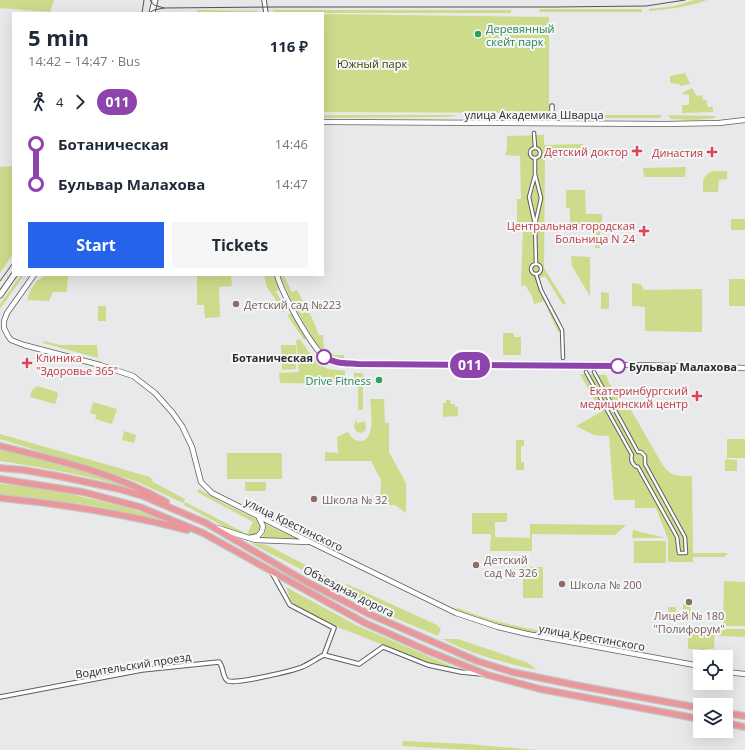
<!DOCTYPE html>
<html lang="en">
<head>
<meta charset="utf-8">
<style>
	body { margin:0; font-family:"Open Sans",sans-serif; background:#f6f6f7; color:#1f2937; height:100vh; display:flex; flex-direction:column; font-size:15px; white-space:nowrap }
	* { box-sizing:border-box; margin:0 }
	p { font-size:13px; color:#747a83 }
	.icon { flex:none; width:22px; height:22px; fill:none; stroke:currentColor; stroke-width:2; stroke-linecap:round; stroke-linejoin:round }
	.map { position:relative; flex:1; overflow:hidden }
	.side { position:absolute; left:12px; top:12px; width:312px; height:264px; display:flex; flex-direction:column; background:#fff; border-radius:0px; box-shadow:0 4px 16px #0002 }
	.side>* { flex:none }
	.badge { padding:0 8px; border-radius:13px; font-size:14px; line-height:26px }
	.tools { position:absolute; left:693px; top:650px; display:grid; gap:8px }
	.tools a { display:grid; place-items:center; width:40px; height:40px; border-radius:0px; background:#fff; box-shadow:0 4px 16px #0002; font-size:20px }
	.map>.badge { position:absolute; translate:-50% -50%; box-shadow:0 0 0 2px #fff }
	.legs { display:flex; align-items:center; gap:6px; height:44px; padding:0 16px; font-size:13px }
	.legs p { margin-inline-start:auto }
	.overview { display:flex; align-items:center; justify-content:space-between; height:68px; padding:0 16px }
	h1 { font-size:22px; font-weight:700; line-height:30px }
	.cta { display:flex; gap:8px; margin-top:auto; padding:8px 16px }
	.cta a { flex:1; height:46px; border-radius:0px; background:#2563eb; color:#fff; font-size:16px; font-weight:700; line-height:46px; text-align:center }
	.cta a+a { background:#f6f6f7; color:#1f2937 }
	ul { padding:0 16px; list-style:none }
	li { display:flex; align-items:center; gap:14px; height:40px; font-size:15px }
	li i { display:grid; place-items:center; width:6px; height:100%; margin:0 5px; background:currentColor }
	li i::after { content:''; width:10px; height:10px; margin:-5px; border:3px solid; border-radius:50%; background:#fff }
	li p { margin-inline-start:auto }
	li:first-child i { background:linear-gradient(#0000 50%,currentColor 0) }
	li:last-child i { background:linear-gradient(currentColor 50%,#0000 0) }
	.map>svg:first-child { display:block }
	.green { fill:#ccdc8b }
	.lines { fill:none; stroke-linecap:round; stroke-linejoin:round }
	.pedestrian-casing { stroke:#5e5e60; stroke-width:4.5 }
	.minor-casing { stroke:#5e5e60; stroke-width:5.5 }
	.tertiary-casing { stroke:#5e5e60; stroke-width:6 }
	.secondary-casing { stroke:#5e5e60; stroke-width:7 }
	.primary-casing { stroke:#c4c4c4; stroke-width:8 }
	.pedestrian { stroke:#fff; stroke-width:2.5 }
	.minor { stroke:#fff; stroke-width:3.5 }
	.tertiary { stroke:#fff; stroke-width:4.5 }
	.secondary { stroke:#fff; stroke-width:5 }
	.primary { stroke:#e9979b; stroke-width:5.5 }
	.tram { stroke:#545455; stroke-width:1 }
	.line-1-casing { stroke:#fff; stroke-width:9 }
	.line-1 { stroke:#8e44ad; stroke-width:6 }
	.leisure-dot { fill:#2e9e5b; stroke:#f5f6f8; stroke-width:1.5 }
	.health-dot { fill:#e0444e; stroke:#f5f6f8; stroke-width:1.5 }
	.education-dot { fill:#8d6e63; stroke:#f5f6f8; stroke-width:1.5 }
	.stop-1-dot { fill:#fff; stroke:#8e44ad; stroke-width:2 }
	.labels { text-anchor:middle; dominant-baseline:central; stroke-width:4; stroke-linejoin:round; paint-order:stroke }
	.leisure-label { font-size:11px; fill:#27864d; stroke:#f5f6f8; text-anchor:start }
	.park-label { font-size:11px; fill:#394300; stroke:#f5f6f8 }
	.street-label { font-size:11px; fill:#2c2c2d; stroke:#f5f6f8 }
	.health-label { font-size:11px; fill:#be3a42; stroke:#f5f6f8; text-anchor:end }
	.education-label { font-size:11px; fill:#785e54; stroke:#f5f6f8; text-anchor:start }
	.stop-label { font-size:11px; font-weight:bold; fill:#2c2c2d; stroke:#f5f6f8; text-anchor:end }
</style>
</head>
<body>
<div class="map">
<svg width="745" height="750" viewBox="0 0 745 750">
	<rect width="100%" height="100%" fill="#e8e9ea"/>
	<path class="green" d="M0,0H54L50,12L0,8Z
		M695,0H707C688,7 670,9 649,11V9L675,6Z
		M540,9H642V12H539Z
		M197,10H198L258,11V13H198Z
		M273,10H511V13H273Z
		M323,14L549,17V113L323,112Z
		M685,73L690,84L680,86L679,84L670,83V76Z
		M692,88L697,96L702,95L703,100H706L708,107H713V112L682,113V105H689V95L682,94L685,91Z
		M323,115H455L456,116L446,117L323,118Z
		M579,115H662L660,118H582Z
		M668,115L716,116L715,118L694,120L671,119Z
		M544,135V145L583,144V157L545,158L544,268L566,303L563,305L545,276L536,280L562,330L558,332L544,301L534,304L532,296L525,285L521,286L523,227L517,226V199H521L520,156L505,155L507,149V136Z
		M13,166V254L0,273V167Z
		M686,167L685,177H644L643,168Z
		M714,171H727V179L719,180L718,192H703C703,181 702,174 714,171Z
		M566,190H585L586,214H602V230H600V248H595V225H570V208H566Z
		M731,219H745V230H731Z
		M571,256L590,257V296L572,266Z
		M21,275H24L0,309V304Z
		M45,275H68L67,292H53L49,301L27,300C29,292 32,287 37,281C39,279 42,278 45,275Z
		M264,275H274L279,288L276,292L281,300L284,299L289,308L283,312L266,285Z
		M280,275H286L284,276L292,292L297,290L312,318L319,335H323L324,348L334,355H344V360L330,358L315,342L290,298Z
		M197,276H231L232,286L219,287L220,317L205,318L204,305H197Z
		M745,279V306H729V279Z
		M632,283L641,284L644,290L702,289V332L645,331V307L632,306Z
		M601,292L609,293V309H601Z
		M98,306H106V321H98Z
		M292,313L306,339L304,340L287,315Z
		M503,333H514V337H521V355H503Z
		M300,339L318,365L329,369L345,371V384L280,383L279,373L299,372L296,340Z
		M44,341L60,345H97L98,358L43,343Z
		M281,345H296V369L282,370Z
		M354,373H363V410H358V385L354,382Z
		M580,374L606,375L609,383L622,401L631,410L662,464C671,477 677,476 692,476L693,553H728L724,557H693V562H668V539L656,508H635V500H614L609,436L594,435L576,426L601,412Z
		M37,386L57,392L58,395L55,404L30,397L32,390Z
		M370,399H384L385,423H389V452L406,483V513L395,505H380L381,480L371,461H325V452L338,453L337,437L348,432C351,437 353,440 360,441C376,441 371,410 370,399Z
		M446,400H450L451,404H455V407H458V416L443,417V403H446Z
		M93,402L117,409L112,424L95,419L97,415L90,413Z
		M356,419L357,423L363,422L364,420L366,427L365,431L361,433L357,432C353,428 354,425 356,419Z
		M124,431L136,435L134,443L122,440Z
		M0,434L150,477L152,479L153,482L185,499L183,503L138,482L0,439Z
		M727,439H745V458H727Z
		M516,440H524V446H521V462H524V470H516Z
		M0,449C48,462 97,473 143,492C96,477 48,468 0,461Z
		M227,453H282V479H227Z
		M725,459L737,460V471H725Z
		M245,482H266V491H245Z
		M0,484L29,486L75,495L129,508L164,520L95,506L38,498L0,495Z
		M199,489L221,502L258,520L261,527L260,531L257,534L252,536H245L234,532L184,505L185,502L247,534L253,522L197,492Z
		M472,513H507V522H495V537L530,538V524L626,525L615,535L532,534V551H490L491,534H472Z
		M266,524L297,539H261L266,531Z
		M633,530L666,538H632Z
		M634,541H666V563H634Z
		M250,543L267,545L346,586L347,584L437,625L441,629L438,636L395,618Z
		M523,567H543V598H523Z
		M724,581L745,582V626H723Z
		M286,587L356,625L460,670L429,663L335,626L301,610L291,601Z
		M683,604H690L691,621L683,622Z
		M668,607H676V622H669Z
		M458,608C496,624 536,630 576,638L575,640H569C531,632 490,627 455,609Z
		M697,625H710V628L713,629L715,632L714,647L713,649H707L705,652L702,653L699,649H688V630Z
		M719,629H745V637L719,636Z
		M442,639H458L523,661L528,663L537,670C504,663 472,654 442,639Z
		M403,741L467,744L537,750H473L402,746Z"/>
	<g class="lines">
		<g class="pedestrian-casing">
			<path id="pedestrian" d="M534,133L535,147
				M530 153a5 5 0 1 1 10 0a5 5 0 1 1-10 0Z
				M535,158V174L541,198L535,225L536,263
				M535,175L529,197L535,224
				M531 269a5 5 0 1 1 10 0a5 5 0 1 1-10 0Z
				M536,274L541,290L562,330L563,358
				M586,372L632,455C630,460 632,463 635,466L638,467L677,537L679,553H686L685,537L645,464V456L641,452H638L594,372"/>
		</g>
		<g class="minor-casing">
			<path id="minor" d="M264,0L266,13
				M552,106V123
				M271,571L290,605L334,628L324,655L359,664L383,647L428,665L461,672L482,674
				M0,697L142,670L219,662C224,667 222,678 228,681C237,684 292,671 302,667C309,664 316,659 324,655"/>
		</g>
		<g class="tertiary-casing">
			<path id="tertiary" d="M323,122L665,124L719,123L745,120
				M34,275L7,313L4,321V328L8,336L11,340L24,345L100,365L133,376L155,393L172,412L182,426L192,447L201,482L212,493L296,535L456,613L498,627L527,634L700,666
				M277,275C282,293 314,354 330,361C344,366 365,364 380,365H639L745,368
				M218,528L255,540L308,542
				M249,538L258,536L262,531L263,526L259,518
				M726,672L745,674"/>
		</g>
		<g class="secondary-casing">
			<path id="secondary" d="M152,13L155,0
				M0,295L14,275"/>
		</g>
		<g class="primary-casing">
			<path id="primary" d="M0,446C56,460 115,473 166,502
				M0,468L24,470L58,476L119,489L143,496L206,523L305,581L367,613L477,661L512,672L580,686L700,708
				M0,479L83,492L140,507L203,533L365,623L428,651L488,675L540,689L700,719
				M0,498C63,504 126,514 187,530
				M726,713L745,716
				M726,723L745,727"/>
		</g>
		<use href="#pedestrian" class="pedestrian"/>
		<use href="#minor" class="minor"/>
		<use href="#tertiary" class="tertiary"/>
		<use href="#secondary" class="secondary"/>
		<use href="#primary" class="primary"/>
		<path class="tram" d="M150,0L154,5L164,8
			M142,13L144,0
			M149,13L154,10L164,8L272,7H555L646,6L685,0
			M0,281L13,263"/>
	</g>
	<g class="lines">
		<g class="line-1-casing">
			<path id="line-1" d="M324,357C335,364 346,363 358,364L618,366"/>
		</g>
		<use href="#line-1" class="line-1"/>
	</g>
	<g class="leisure-dot">
		<circle cx="478" cy="34" r="4"/>
		<circle cx="379" cy="380" r="4"/>
	</g>
	<g class="health-dot">
		<path d="M635 145h4v4h4v4h-4v4h-4v-4h-4v-4h4z"/>
		<path d="M710 146h4v4h4v4h-4v4h-4v-4h-4v-4h4z"/>
		<path d="M642 225h4v4h4v4h-4v4h-4v-4h-4v-4h4z"/>
		<path d="M25 357h4v4h4v4h-4v4h-4v-4h-4v-4h4z"/>
		<path d="M695 390h4v4h4v4h-4v4h-4v-4h-4v-4h4z"/>
	</g>
	<g class="education-dot">
		<circle cx="236" cy="304" r="4"/>
		<circle cx="314" cy="499" r="4"/>
		<circle cx="476" cy="565" r="4"/>
		<circle cx="562" cy="584" r="4"/>
		<circle cx="689" cy="602" r="4"/>
	</g>
	<g class="stop-1-dot">
		<circle cx="324" cy="357" r="7"/>
		<circle cx="618" cy="366" r="7"/>
	</g>
	<g class="labels">
		<g class="leisure-label">
			<text x="486" y="28">Деревянный<tspan x="486" dy="13">скейт парк</tspan></text>
			<text x="371" y="380" text-anchor="end">Drive Fitness</text>
		</g>
		<g class="park-label">
			<text x="372" y="63">Южный парк</text>
		</g>
		<g class="street-label">
			<text x="534" y="114">улица Академика Шварца</text>
			<text transform="translate(294 524) rotate(26)">улица Крестинского</text>
			<text transform="translate(349 591) rotate(27)">Объездная дорога</text>
			<text transform="translate(592 637) rotate(10)">улица Крестинского</text>
			<text transform="translate(133 665) rotate(-9)">Водительский проезд</text>
		</g>
		<g class="health-label">
			<text x="628" y="151">Детский доктор</text>
			<text x="703" y="152">Династия</text>
			<text x="635" y="225">Центральная городская<tspan x="635" dy="13">Больница N 24</tspan></text>
			<text x="36" y="357" text-anchor="start">Клиника<tspan x="36" dy="13">"Здоровье 365"</tspan></text>
			<text x="688" y="390">Екатеринбургский<tspan x="688" dy="13">медицинский центр</tspan></text>
		</g>
		<g class="education-label">
			<text x="244" y="304">Детский сад №223</text>
			<text x="322" y="499">Школа № 32</text>
			<text x="484" y="559">Детский<tspan x="484" dy="13">сад № 326</tspan></text>
			<text x="570" y="584">Школа № 200</text>
			<text x="689" y="615" text-anchor="middle">Лицей № 180<tspan x="689" dy="13">"Полифорум"</tspan></text>
		</g>
		<g class="stop-label">
			<text x="313" y="357">Ботаническая</text>
			<text x="629" y="366" text-anchor="start">Бульвар Малахова</text>
		</g>
	</g>
</svg>
<div class="tools">
<a><svg class="icon" aria-label="locate" viewBox="0 0 24 24"><circle cx="12" cy="12" r="6"/><path d="M12 2v4M12 18v4M2 12h4M18 12h4"/></svg></a>
<a><svg class="icon" aria-label="layers" viewBox="0 0 24 24"><path d="M12 4l9 5-9 5-9-5zM3 14l9 5 9-5"/></svg></a>
</div>
<b class="badge" style="left:470px;top:365px;background:#8e44ad;color:#fff">011</b>
<section class="side">
<div class="overview"><div><h1>5 min</h1><p>14:42 – 14:47 · Bus</p></div><b>116 ₽</b></div>
<div class="legs"><svg class="icon" aria-label="walk" viewBox="0 0 24 24"><circle cx="13" cy="4" r="2"/><path d="M13 8l-2 6 4 7M11 14l-3 7M7 12l3-4h3l4 4"/></svg>4<svg class="icon" aria-label="forward" viewBox="0 0 24 24"><path d="M9 5l7 7-7 7"/></svg><b class="badge" style="background:#8e44ad;color:#fff">011</b></div>
<ul>
<li><i style="color:#8e44ad"></i><b>Ботаническая</b><p>14:46</p></li>
<li><i style="color:#8e44ad"></i><b>Бульвар Малахова</b><p>14:47</p></li>
</ul>
<div class="cta"><a>Start</a><a>Tickets</a></div>
</section>
</div>
</body>
</html>
